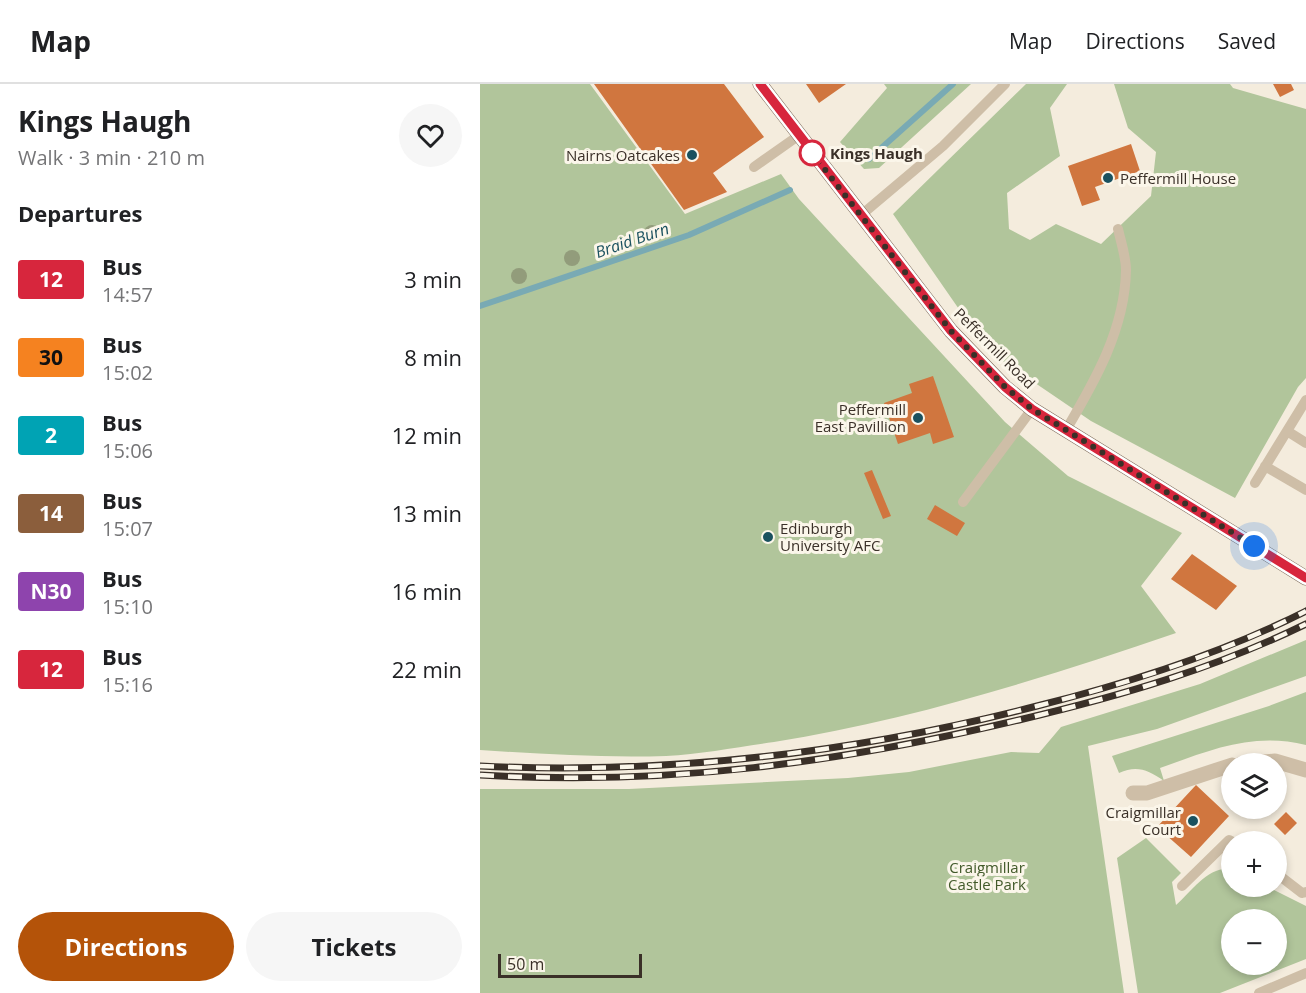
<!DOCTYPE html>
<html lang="en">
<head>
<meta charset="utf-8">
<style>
	body { margin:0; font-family:"Open Sans",sans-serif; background:#f6f6f6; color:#202124; height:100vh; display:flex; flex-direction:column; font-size:22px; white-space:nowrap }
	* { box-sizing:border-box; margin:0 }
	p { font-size:20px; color:#757577 }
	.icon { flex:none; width:33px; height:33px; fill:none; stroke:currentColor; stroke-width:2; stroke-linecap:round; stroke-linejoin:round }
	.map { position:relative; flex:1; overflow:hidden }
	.sheet { display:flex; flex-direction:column; background:#fff; width:480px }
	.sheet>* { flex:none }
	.badge { padding:0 12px; border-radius:4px; font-size:21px; line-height:39px }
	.controls { position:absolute; left:741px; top:669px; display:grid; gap:12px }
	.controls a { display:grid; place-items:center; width:66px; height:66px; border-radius:50%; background:#fff; box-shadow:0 3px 9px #0003; font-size:30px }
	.scale { position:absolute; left:18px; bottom:15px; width:144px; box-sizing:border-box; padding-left:6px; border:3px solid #3a3028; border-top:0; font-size:16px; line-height:21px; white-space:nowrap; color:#3a3028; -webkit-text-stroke:4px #fbf6ea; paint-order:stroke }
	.you { position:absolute; width:30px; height:30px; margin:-15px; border:4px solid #fff; border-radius:50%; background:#1a73e8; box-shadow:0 0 0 9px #1a73e833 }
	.map>.badge { position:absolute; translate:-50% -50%; box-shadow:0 0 0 3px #fff }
	h2 { padding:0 18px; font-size:22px; line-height:54px }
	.round { display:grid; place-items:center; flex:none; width:63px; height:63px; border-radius:32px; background:#f6f6f6 }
	.head { display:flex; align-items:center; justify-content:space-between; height:102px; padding:0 18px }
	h1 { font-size:28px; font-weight:700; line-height:45px }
	.primary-button { display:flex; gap:12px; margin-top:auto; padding:12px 18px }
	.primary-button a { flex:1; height:69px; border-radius:36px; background:#b45309; color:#fff; font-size:24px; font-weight:700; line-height:69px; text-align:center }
	.primary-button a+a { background:#f6f6f6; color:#202124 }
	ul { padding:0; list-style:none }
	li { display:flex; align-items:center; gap:18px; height:78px; padding:0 18px }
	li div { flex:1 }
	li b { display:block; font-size:22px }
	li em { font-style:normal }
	li .badge { min-width:66px; font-weight:700; text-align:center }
	header { display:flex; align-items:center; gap:36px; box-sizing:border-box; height:84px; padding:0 30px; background:#fff; border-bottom:2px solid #e0e0e0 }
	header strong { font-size:28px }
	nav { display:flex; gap:33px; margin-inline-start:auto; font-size:21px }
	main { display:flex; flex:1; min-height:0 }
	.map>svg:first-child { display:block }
	.green { fill:#b1c59b; fill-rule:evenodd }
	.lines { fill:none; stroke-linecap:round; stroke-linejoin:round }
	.stream { stroke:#79aab4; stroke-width:6 }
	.building { fill:#d0763f }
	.lane { stroke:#cebea7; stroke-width:10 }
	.street { stroke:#cebea7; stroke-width:15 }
	.primary { stroke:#7d6958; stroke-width:15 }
	.rail-casing { stroke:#3a3028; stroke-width:7 }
	.rail { stroke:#fbf6ea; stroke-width:4.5; stroke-dasharray:14; stroke-linecap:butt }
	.tree { fill:#929c7b }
	.line-casing { stroke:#fff; stroke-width:14 }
	.line { stroke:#d7263d; stroke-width:9 }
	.walk { stroke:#3a3028; stroke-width:6; stroke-dasharray:0 10.8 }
	.stop-dot { fill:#fff; stroke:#d7263d; stroke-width:3 }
	.poi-dot { fill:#1a515f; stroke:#fbf6ea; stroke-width:2 }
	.labels { text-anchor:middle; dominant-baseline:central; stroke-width:6; stroke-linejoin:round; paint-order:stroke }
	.stop-label { font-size:15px; font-weight:bold; fill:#3a3028; stroke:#fbf6ea; text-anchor:start }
	.poi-label { font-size:15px; fill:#3a3028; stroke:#fbf6ea; text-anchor:end }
	.street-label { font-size:15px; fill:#3a3028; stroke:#fbf6ea }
	.park-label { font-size:15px; fill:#425a2a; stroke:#fbf6ea }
	.water-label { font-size:16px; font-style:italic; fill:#1a515f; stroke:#fbf6ea }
</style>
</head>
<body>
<header>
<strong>Map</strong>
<nav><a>Map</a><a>Directions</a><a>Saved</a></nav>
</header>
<main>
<section class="sheet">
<div class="head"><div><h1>Kings Haugh</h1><p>Walk · 3 min · 210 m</p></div><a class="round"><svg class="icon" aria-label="heart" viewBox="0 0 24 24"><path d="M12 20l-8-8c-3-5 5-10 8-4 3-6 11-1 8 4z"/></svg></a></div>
<h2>Departures</h2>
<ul>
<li><span class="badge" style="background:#d7263d;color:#fff">12</span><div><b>Bus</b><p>14:57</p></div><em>3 min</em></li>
<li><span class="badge" style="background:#f58220;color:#111">30</span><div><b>Bus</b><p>15:02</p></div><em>8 min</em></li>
<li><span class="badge" style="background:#00a3b4;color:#fff">2</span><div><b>Bus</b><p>15:06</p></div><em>12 min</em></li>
<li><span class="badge" style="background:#8b5e3c;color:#fff">14</span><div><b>Bus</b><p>15:07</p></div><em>13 min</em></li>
<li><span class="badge" style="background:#8e44ad;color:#fff">N30</span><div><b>Bus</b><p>15:10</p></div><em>16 min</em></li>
<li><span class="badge" style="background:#d7263d;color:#fff">12</span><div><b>Bus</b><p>15:16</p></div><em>22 min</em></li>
</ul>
<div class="primary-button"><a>Directions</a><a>Tickets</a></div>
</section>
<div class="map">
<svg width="826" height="909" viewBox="0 0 826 909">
	<rect width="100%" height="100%" fill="#f4ecdd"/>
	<path class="green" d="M0,0H110L205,130L301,90L319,115L525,338L588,392L702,449L661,502L696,549C564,594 431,636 294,658C258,663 222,670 186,672C124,674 62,670 0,666Z
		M404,0H491L399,84L384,85L360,58L407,4Z
		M546,0H587L570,24L580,72L527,109L529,145L550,156L576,140L621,160L671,112L676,68L648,44L634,0H750L753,4L826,25V294L818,303L755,414L611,337L508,267L413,130Z
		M826,556V592L677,645L608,662L644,909H0V705H149L368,694L429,688L531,668L559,669L581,643L720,600Z
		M826,608V661C772,648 731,666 680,684L684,697C668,686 657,681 639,689L632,672L789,622Z
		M666,754L701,789L692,798L696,821C712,807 728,782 751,785L752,802L788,803L826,822V875L740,909H658L637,774ZM752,836H796V880H752Z"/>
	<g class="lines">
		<path class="stream" d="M389,75L473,0
			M0,222L209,151L310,106"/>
	</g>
	<path class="building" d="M114,0H244L284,53L233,89L247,108L204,126Z
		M326,0H366L339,19Z
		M793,0H811L814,6L800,13Z
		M651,60L660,87L615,103L620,116L602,122L588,82Z
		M453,292L474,353L453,360L450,349L418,360L404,319L432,309L429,300Z
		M392,386L411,432L403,435L384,389Z
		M455,421L485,439L477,452L447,435Z
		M712,470L757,502L736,526L691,495Z
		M716,701L749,732L711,773L677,743Z
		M806,728L817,739L805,751L794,740Z"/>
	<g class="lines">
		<path class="lane" d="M274,83L318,52
			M380,132L463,62L525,0
			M586,346C615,297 645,245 646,186C646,173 641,158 638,145
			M807,347L826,359
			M785,382L826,406
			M775,399L826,316
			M483,418L552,325
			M796,789L822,809L826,808
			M702,802L749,756L753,758
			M779,909L826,889"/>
		<path class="street" d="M761,680L795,677L826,686
			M653,709H667L752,681"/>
		<path class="primary" d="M280,0L471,247L525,303L552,325L826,494"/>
		<g class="rail-casing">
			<path id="rail" d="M0,682C189,691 374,669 557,622C649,599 741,570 826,527
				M0,691C190,702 359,679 543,635C640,612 736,584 826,540"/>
		</g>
		<use href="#rail" class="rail"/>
	</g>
	<g class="tree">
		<circle cx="172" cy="149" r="8"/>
		<circle cx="92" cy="174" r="8"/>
		<circle cx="39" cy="192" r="8"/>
	</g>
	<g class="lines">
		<g class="line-casing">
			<path id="line" d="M280,0L471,247L525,303L552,325L826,494"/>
		</g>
		<use href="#line" class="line"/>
		<path class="walk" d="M332,69L471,247L525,303L552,325L774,462"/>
	</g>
	<circle class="stop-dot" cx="332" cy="69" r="12"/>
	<g class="poi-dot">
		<circle cx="212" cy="71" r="6"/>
		<circle cx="628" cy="94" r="6"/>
		<circle cx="438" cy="334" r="6"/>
		<circle cx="288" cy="453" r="6"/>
		<circle cx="713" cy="737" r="6"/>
	</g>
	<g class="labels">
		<g class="stop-label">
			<text x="350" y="69">Kings Haugh</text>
		</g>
		<g class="poi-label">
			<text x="200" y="71">Nairns Oatcakes</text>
			<text x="640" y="94" text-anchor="start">Peffermill House</text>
			<text x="426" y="325">Peffermill<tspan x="426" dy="17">East Pavillion</tspan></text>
			<text x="300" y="444" text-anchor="start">Edinburgh<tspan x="300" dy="17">University AFC</tspan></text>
			<text x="701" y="728">Craigmillar<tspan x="701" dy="17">Court</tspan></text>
		</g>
		<g class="street-label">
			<text transform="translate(515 264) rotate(45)">Peffermill Road</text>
		</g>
		<g class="park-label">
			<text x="507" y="783">Craigmillar<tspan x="507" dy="17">Castle Park</tspan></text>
		</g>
		<g class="water-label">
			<text transform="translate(152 156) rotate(-19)">Braid Burn</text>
		</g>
	</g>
</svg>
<div class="controls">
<a><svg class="icon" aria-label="layers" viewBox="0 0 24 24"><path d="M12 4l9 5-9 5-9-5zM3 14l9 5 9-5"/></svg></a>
<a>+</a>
<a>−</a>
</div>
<div class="scale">50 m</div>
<div class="you" style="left:774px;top:462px"></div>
</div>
</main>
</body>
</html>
